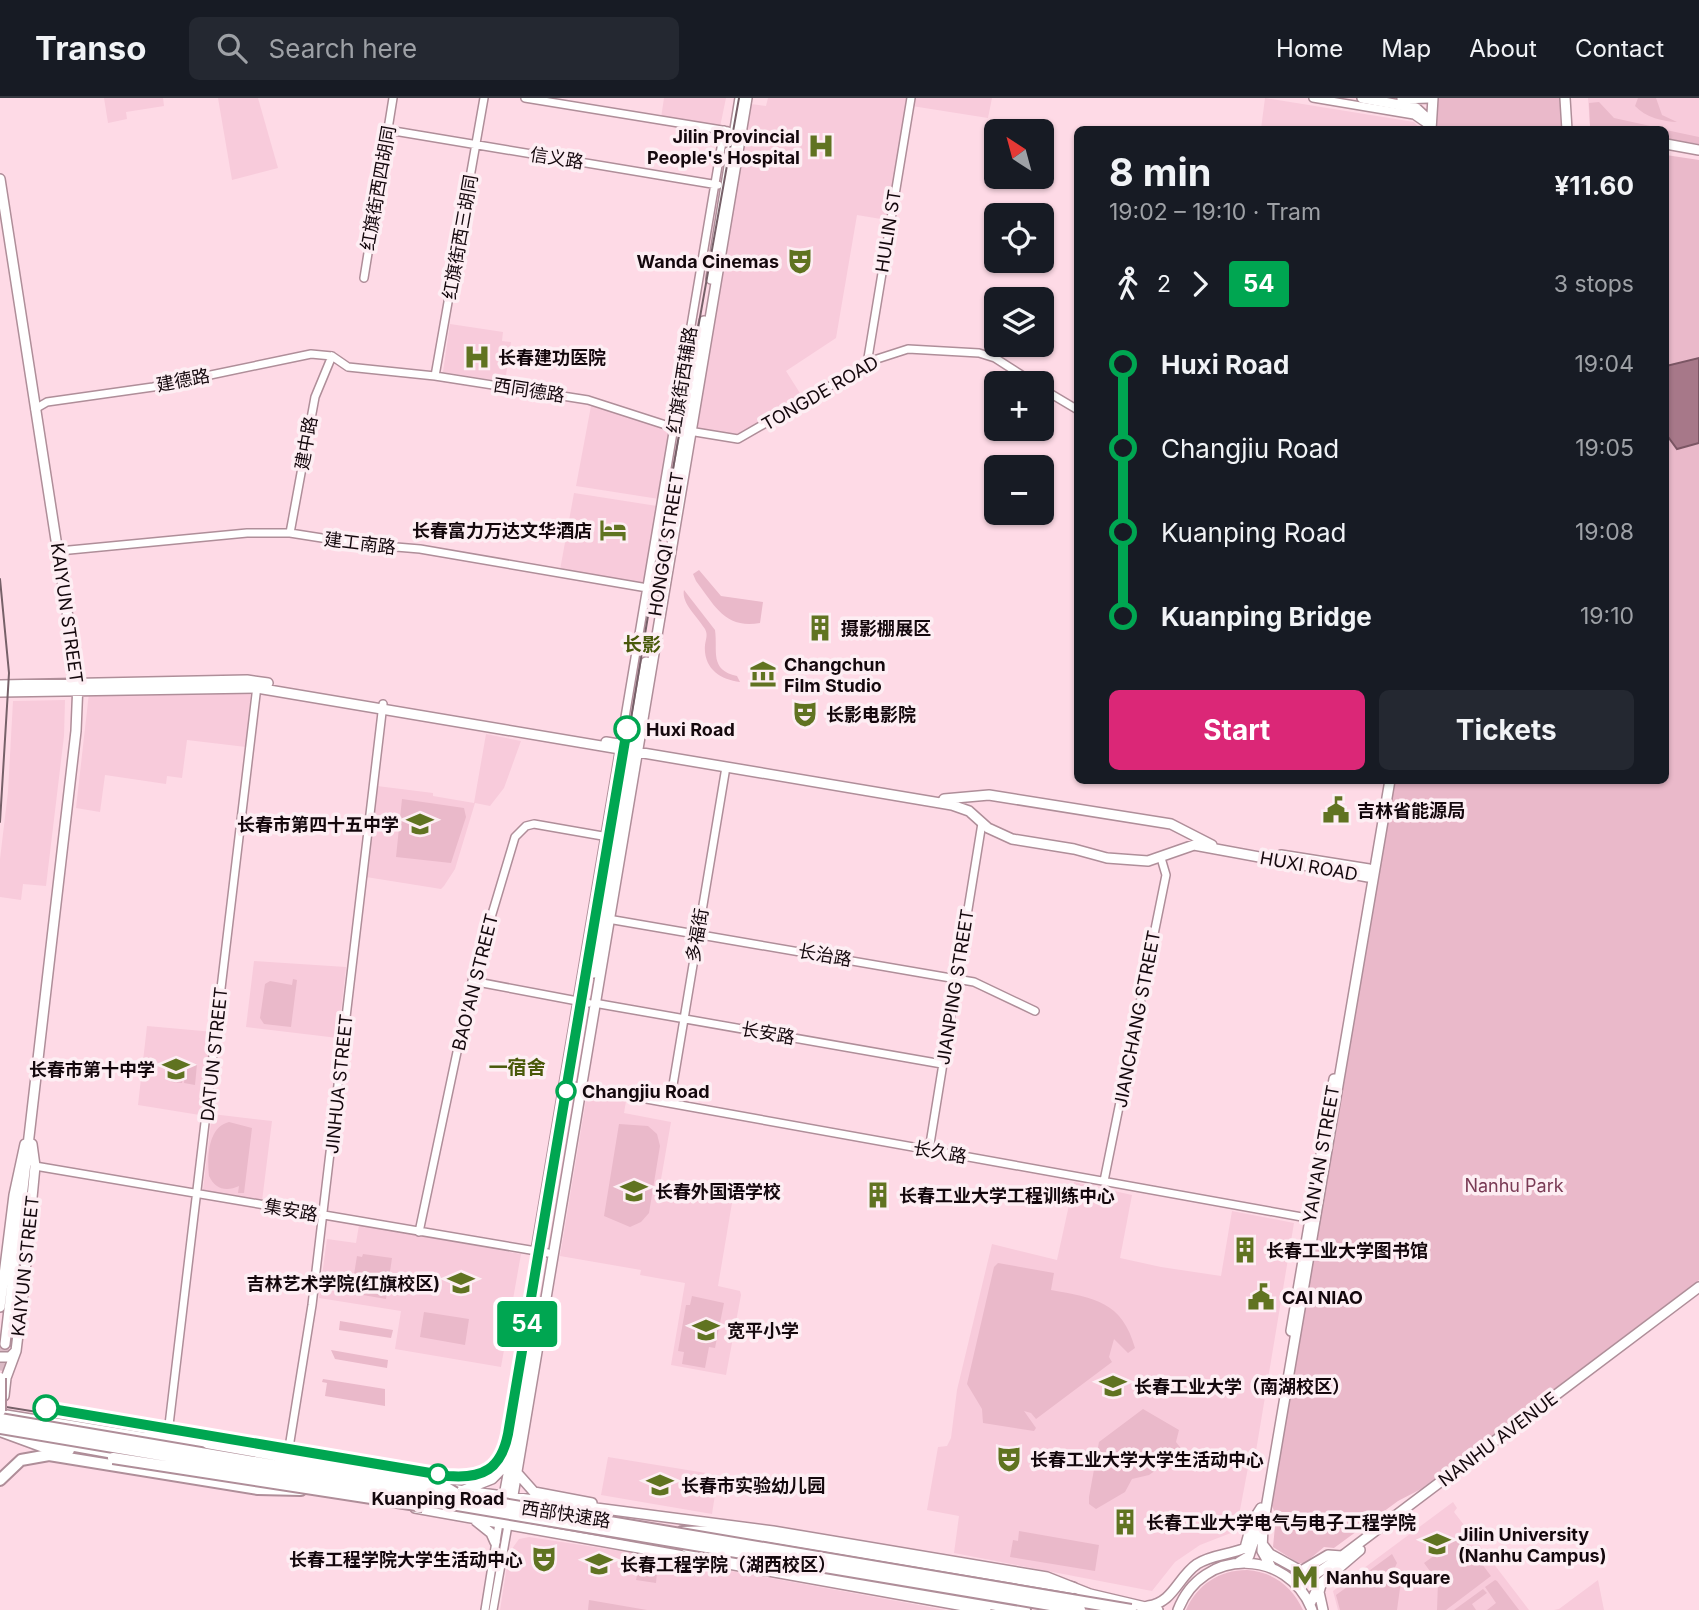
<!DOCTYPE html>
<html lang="en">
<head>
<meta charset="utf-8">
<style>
	body { margin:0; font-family:Inter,"Noto Sans SC",sans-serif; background:#242831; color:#f1f3f6; height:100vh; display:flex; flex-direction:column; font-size:26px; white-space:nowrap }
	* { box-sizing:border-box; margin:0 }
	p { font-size:23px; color:#9ea1a6 }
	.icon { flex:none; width:38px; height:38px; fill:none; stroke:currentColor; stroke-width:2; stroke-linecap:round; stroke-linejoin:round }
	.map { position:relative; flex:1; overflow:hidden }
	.details { position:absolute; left:1074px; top:28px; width:595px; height:658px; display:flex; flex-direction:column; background:#171b24; border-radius:10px; box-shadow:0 2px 5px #0004 }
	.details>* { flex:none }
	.badge { padding:0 14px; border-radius:5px; font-size:24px; line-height:46px }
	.needle { width:46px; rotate:324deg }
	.controls { position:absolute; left:984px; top:21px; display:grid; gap:14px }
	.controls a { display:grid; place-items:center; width:70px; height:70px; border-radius:10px; background:#171b24; box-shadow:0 2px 5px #0004; font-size:35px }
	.map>.badge { position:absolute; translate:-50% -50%; box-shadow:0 0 0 4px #fff }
	.legs { display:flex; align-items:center; gap:10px; height:77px; padding:0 35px; font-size:23px }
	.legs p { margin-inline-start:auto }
	.summary { display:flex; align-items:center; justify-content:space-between; height:119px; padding:0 35px }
	h1 { font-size:38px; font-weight:700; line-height:52px }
	.cta { display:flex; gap:14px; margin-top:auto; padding:14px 35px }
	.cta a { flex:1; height:80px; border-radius:10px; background:#db2777; color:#fff; font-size:28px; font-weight:700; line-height:80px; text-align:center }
	.cta a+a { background:#242831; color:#f1f3f6 }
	ul { padding:0 35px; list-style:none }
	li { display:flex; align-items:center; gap:24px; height:84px; font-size:26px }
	li i { display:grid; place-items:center; width:10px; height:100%; margin:0 9px; background:currentColor }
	li i::after { content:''; width:18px; height:18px; margin:-9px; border:5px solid; border-radius:50%; background:#171b24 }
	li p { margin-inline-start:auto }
	li:first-child i { background:linear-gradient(#0000 50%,currentColor 0) }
	li:last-child i { background:linear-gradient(currentColor 50%,#0000 0) }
	header { display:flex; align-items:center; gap:42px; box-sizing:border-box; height:98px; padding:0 35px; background:#171b24; border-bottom:2px solid #363941 }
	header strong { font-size:33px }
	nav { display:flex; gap:38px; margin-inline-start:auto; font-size:24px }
	.search { width:490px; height:63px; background:#242831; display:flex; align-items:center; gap:18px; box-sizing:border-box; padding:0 24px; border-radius:10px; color:#9ea1a6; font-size:26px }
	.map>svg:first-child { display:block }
	.built { fill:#f8cbdb }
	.green { fill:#eab9ca }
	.water { fill:#a77889; stroke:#7b5664; stroke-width:2 }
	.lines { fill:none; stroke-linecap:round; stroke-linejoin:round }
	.major-tunnel { stroke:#dbbac5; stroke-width:9; stroke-dasharray:9 4.5; stroke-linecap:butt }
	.minor-casing { stroke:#af8e99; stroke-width:10 }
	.major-casing { stroke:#af8e99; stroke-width:12 }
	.highway-casing { stroke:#af8e99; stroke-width:14 }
	.minor { stroke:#fff; stroke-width:7 }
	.major { stroke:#fff; stroke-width:9 }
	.highway { stroke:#fff; stroke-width:10 }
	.tram { stroke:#766068; stroke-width:2 }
	.highway-bridge-casing { stroke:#af8e99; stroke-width:14; stroke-linecap:butt }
	.highway-bridge { stroke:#fff; stroke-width:10 }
	.line-1-casing { stroke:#fff; stroke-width:16 }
	.line-1 { stroke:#00a651; stroke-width:10 }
	.stop-1-dot { fill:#fff; stroke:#00a651; stroke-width:3.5 }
	.labels { text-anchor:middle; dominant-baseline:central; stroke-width:7; stroke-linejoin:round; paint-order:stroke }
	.poi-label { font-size:18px; font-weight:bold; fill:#14080d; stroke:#fdeef3; text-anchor:start }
	.street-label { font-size:18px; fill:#14080d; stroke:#fdeef3 }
	.stop-label { font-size:18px; font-weight:bold; fill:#14080d; stroke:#fdeef3; text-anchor:start }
	.park-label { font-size:18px; fill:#7a3b55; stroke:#fdeef3 }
	.neighbourhood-label { font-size:19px; font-weight:bold; fill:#49590a; stroke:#fdeef3 }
</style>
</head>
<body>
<header>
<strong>Transo</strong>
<div class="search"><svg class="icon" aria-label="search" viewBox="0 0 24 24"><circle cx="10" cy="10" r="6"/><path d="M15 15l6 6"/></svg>Search here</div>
<nav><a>Home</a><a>Map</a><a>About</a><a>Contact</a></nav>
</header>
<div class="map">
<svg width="1699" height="1512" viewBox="0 0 1699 1512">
	<rect width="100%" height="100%" fill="#fedae6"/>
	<path class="built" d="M104,0H163L164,8L126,14L127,21L108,25Z
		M218,0H258L278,70L232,82Z
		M664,0H726L720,29L661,20Z
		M768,0H907L887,122L857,117L836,240L786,273L803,300L742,336L723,338L696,330L751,6L766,8Z
		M913,0H992L988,20L912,8Z
		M1265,0L1414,24L1420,31H1261Z
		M1588,0H1699V46L1666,41V32L1611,31L1590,28Z
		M450,226L503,234L502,243L511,244L505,284L443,274Z
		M591,308L617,313L667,332L669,338L659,401L576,388Z
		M574,395L657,408L644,486L560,472Z
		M251,593L246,649L187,642L182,680L167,678L166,686L105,677L100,714L76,710L89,595Z
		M65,602L64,638L46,788L23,786L21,802L0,799V761L8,694L13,603Z
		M486,636L521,643L504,690L490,708L475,705L455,771L444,788L441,791L366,779L377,688L433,695V698L474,705Z
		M254,863L346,869L338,940L246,929Z
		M147,928L214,934L206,1018L138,1007Z
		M587,996L626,1003L624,1015L671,1024L660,1087L733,1099L718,1188L740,1193L741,1197L726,1277L671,1267L685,1185L640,1177L641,1172L560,1158Z
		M212,1016L272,1023L262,1103L203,1092Z
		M1074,1084L1132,1097L1120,1160L1161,1169L1221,1178L1232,1113L1294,1125L1255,1359H1250L1236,1433L1200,1447L1175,1464L1152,1493L954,1455L959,1418L927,1412L938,1349L947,1348L951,1340L957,1292L992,1146L1057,1162Z
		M359,1127L521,1156L501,1269L395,1251L401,1213L319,1200L327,1141L356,1145Z
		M608,1359L718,1377L712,1416L601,1397Z
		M1453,1404L1457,1410L1454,1414L1529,1512H1338L1333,1493Z
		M529,1439L627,1454L946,1512H500L509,1455L519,1441Z
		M1598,1482L1604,1512H1554L1559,1511Z"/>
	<path class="green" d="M1438,0H1560L1562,31L1436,32Z
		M1638,0H1656L1662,17L1677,24C1664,24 1645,19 1635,8Z
		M1599,4L1614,20L1664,31H1611L1590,28L1589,5Z
		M1666,32L1699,39V46L1666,41Z
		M1666,57L1699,62V1182L1421,1391L1398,1403L1334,1450L1324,1449L1305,1465H1298L1273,1449L1276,1418L1271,1405L1395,683L1666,682Z
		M699,472L721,498L763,504L760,525C725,531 715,508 696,483L693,476Z
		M684,492L715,532C718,553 709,572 737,578L740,584C720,582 703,570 705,547C706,540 708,537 705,531C698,519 681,505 684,492Z
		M402,701L464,710L466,719L451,765L396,759Z
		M293,881L297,882L291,929L264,926L260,920L265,886L270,883L292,887Z
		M173,963L184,964L182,985L171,984Z
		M186,965L197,966L195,987L184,985Z
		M229,1024L252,1030L244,1095H238L239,1088C226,1094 215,1091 209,1078C207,1059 208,1029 229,1024Z
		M619,1026L648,1028L657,1036L660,1048L649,1115L641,1124L630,1129L604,1118Z
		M363,1156L392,1160L386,1201L351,1195L357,1158L362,1159Z
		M998,1165L1054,1175L1051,1192C1094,1200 1122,1203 1135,1250L1128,1255L1114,1241L1109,1259L1112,1264L1036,1321L1031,1315L1024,1313L1036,1330L1034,1333L983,1325L982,1311L967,1286L994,1169Z
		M692,1198L724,1205L715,1250L709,1249L705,1270L682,1266L684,1254L678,1253L686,1207H690Z
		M424,1214L469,1221L465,1247L420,1239Z
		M340,1223L393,1232L391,1240L339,1232Z
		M331,1252L388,1262L387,1270L335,1261Z
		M323,1281L385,1291V1308L325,1298L327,1285L322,1284Z
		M1143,1311L1179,1332L1176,1344L1183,1353L1149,1377L1132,1381L1125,1394L1096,1411L1089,1406V1399L1099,1344Z
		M1019,1433L1099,1447L1095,1473L1010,1459L1013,1442L1018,1443Z
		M1461,1438L1491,1478L1446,1512H1437L1438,1484L1424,1465Z
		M1392,1456L1397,1465L1391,1478L1400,1480L1401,1483L1397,1512H1340L1336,1497Z
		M638,1472L657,1475L656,1485L636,1482Z
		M1247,1472C1273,1474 1292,1488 1303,1512H1186C1197,1487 1219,1472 1247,1472Z
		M1495,1482L1497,1483L1519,1512H1487L1496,1505L1485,1489Z
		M1483,1491L1487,1495L1472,1506L1476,1512H1454Z
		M589,1502L647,1512H588Z"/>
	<path class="water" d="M1699,260V345L1677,351L1666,336V268Z"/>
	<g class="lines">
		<path class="major-tunnel" d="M0,1286L5,1246"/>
		<g class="minor-casing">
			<path id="minor" d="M525,0L728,33
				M1313,0L1414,17L1427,26
				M388,32L718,87
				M364,180L393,0
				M332,258L348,269L435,278L588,302L678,331
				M867,266L911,0
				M435,278L484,0
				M1041,290L1078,312
				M35,311L47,304L153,289L311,256L332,258
				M689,333L738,341L877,261L908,251L979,255L995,260L1034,285
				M290,435L315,299L332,258
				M59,453L247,435H290L360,446L420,451L659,492
				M608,821L974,884L1035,913
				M472,883L588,905
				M594,905L942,966
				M563,986L1313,1121
				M670,1005L726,669
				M929,1052L982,725
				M35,1068L548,1155
				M1104,1083L1166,777L1161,760
				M419,1134L472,883L515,739L526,728L534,726L614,740
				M535,1153L724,32
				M169,1327L257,588
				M1,1335L53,1354
				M287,1362L312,1207L383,606
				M485,1512L499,1425
				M493,1512L508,1427"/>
		</g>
		<g class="major-casing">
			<path id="major" d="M1362,0L1416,10L1430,23
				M1565,0L1567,32
				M1402,1L1428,0
				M1431,32L1433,0
				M1666,46L1699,52
				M0,81L78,584L76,633L5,1246
				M711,181L740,0
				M668,433L704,223
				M0,587L247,582L268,585
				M0,594L257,590L952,707L969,713L988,730L1012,741L1074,751L1107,760L1148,763L1194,747L1368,779L1374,776
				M606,644L637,649
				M944,701L989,697L1171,726L1212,747
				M1281,757L1369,771L1374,776
				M593,875L646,564
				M0,1209L14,1097L25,1046
				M1291,1233L1334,981
				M0,1259H10L16,1253
				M4,1298L6,1280L16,1253L23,1195L35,1068L32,1046
				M0,1316L154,1341
				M22,1339L122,1357
				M518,1376L534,1394L592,1405
				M450,1391L773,1433L1047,1479L1090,1496L1158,1512
				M464,1392L492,1381L510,1363
				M415,1410L986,1512
				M476,1423L491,1435L495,1444
				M499,1425L537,1220
				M508,1427L747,0
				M1263,1447L1270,1456L1301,1473L1328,1457L1342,1458
				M1239,1464L1249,1458L1257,1433
				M1271,1469L1262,1453L1263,1428L1390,682
				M1293,1483L1313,1478L1342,1458L1699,1189
				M1321,1487L1319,1494L1323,1512
				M1310,1506L1319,1487L1360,1452
				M1148,1508C1173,1505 1178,1479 1197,1466C1213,1456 1230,1457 1245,1450L1252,1424L1261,1410
				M1178,1512C1202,1449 1288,1450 1312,1512"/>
		</g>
		<g class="highway-casing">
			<path id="highway" d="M149,1339L156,1336L207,1345
				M43,1343L55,1350L69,1352
				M0,1382L21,1362L49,1357L258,1391L301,1392
				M682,1434L720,1433L762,1438L1073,1490
				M680,1445L700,1456L1025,1512"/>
		</g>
		<use href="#minor" class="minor"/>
		<use href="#major" class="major"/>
		<use href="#highway" class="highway"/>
		<path class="tram" d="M0,481L9,575L0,724
			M0,1308L465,1383L492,1376L505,1361L543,1154L663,427L739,0"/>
		<g class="highway-bridge-casing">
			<path id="highway-bridge" d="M0,1280V1313
				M0,1321L1131,1512
				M0,1330L1080,1512
				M207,1345L442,1387L455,1395
				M113,1360L423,1408"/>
		</g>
		<use href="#highway-bridge" class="highway-bridge"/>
	</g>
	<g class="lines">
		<g class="line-1-casing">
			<path id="line-1" d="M46,1310L448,1378C483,1381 501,1371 508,1336L627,631"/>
		</g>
		<use href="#line-1" class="line-1"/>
	</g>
	<defs>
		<g id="hospital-bare" transform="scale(2.1)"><path d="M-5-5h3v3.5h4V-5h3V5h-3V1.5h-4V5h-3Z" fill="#607321" stroke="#fdeef3" stroke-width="2.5" paint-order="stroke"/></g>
		<g id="theatre-bare" transform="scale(2.1)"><path d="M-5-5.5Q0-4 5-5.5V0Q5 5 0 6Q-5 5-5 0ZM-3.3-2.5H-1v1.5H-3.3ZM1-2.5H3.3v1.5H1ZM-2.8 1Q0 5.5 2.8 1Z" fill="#607321" stroke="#fdeef3" stroke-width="2.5" paint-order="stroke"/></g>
		<g id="hotel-bare" transform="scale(2.1)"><path d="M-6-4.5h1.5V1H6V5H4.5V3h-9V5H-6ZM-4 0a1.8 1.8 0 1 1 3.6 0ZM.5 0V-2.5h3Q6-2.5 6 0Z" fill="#607321" stroke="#fdeef3" stroke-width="2.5" paint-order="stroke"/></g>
		<g id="building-bare" transform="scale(2.1)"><path d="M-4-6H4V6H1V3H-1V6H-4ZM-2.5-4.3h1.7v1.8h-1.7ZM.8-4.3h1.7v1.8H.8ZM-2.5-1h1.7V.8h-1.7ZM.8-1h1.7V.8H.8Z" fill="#607321" stroke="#fdeef3" stroke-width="2.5" paint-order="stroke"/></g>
		<g id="museum-bare" transform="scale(2.1)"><path d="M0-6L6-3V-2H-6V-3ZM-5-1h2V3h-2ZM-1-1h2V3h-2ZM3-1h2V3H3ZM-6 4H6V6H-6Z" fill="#607321" stroke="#fdeef3" stroke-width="2.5" paint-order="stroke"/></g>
		<g id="civic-bare" transform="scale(2.1)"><path d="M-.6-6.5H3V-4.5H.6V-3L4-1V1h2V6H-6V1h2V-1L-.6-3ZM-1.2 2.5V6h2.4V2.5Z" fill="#607321" stroke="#fdeef3" stroke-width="2.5" paint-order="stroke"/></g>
		<g id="school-bare" transform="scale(2.1)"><path d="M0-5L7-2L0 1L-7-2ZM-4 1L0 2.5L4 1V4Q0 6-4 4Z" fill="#607321" stroke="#fdeef3" stroke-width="2.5" paint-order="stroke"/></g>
		<g id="university-bare" transform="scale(2.1)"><path d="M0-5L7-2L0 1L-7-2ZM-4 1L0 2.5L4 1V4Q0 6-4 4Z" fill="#607321" stroke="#fdeef3" stroke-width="2.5" paint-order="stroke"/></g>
		<g id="metro-bare" transform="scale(2.1)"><path d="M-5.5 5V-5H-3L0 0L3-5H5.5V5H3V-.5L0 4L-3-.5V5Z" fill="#607321" stroke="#fdeef3" stroke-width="2.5" paint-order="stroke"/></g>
	</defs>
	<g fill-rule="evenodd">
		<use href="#hospital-bare" x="821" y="48"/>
		<use href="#theatre-bare" x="800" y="163"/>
		<use href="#hospital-bare" x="477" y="259"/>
		<use href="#hotel-bare" x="613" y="432"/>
		<use href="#building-bare" x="820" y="530"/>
		<use href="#museum-bare" x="763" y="576"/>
		<use href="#theatre-bare" x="805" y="616"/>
		<use href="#civic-bare" x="1336" y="712"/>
		<use href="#school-bare" x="420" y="726"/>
		<use href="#school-bare" x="176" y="971"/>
		<use href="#school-bare" x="634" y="1093"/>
		<use href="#building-bare" x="878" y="1097"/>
		<use href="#building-bare" x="1245" y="1152"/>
		<use href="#university-bare" x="461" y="1185"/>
		<use href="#civic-bare" x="1261" y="1199"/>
		<use href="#school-bare" x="706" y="1232"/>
		<use href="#university-bare" x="1113" y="1288"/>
		<use href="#theatre-bare" x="1009" y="1361"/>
		<use href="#school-bare" x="660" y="1387"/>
		<use href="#building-bare" x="1125" y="1424"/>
		<use href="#university-bare" x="1437" y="1446"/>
		<use href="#theatre-bare" x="544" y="1461"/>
		<use href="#university-bare" x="599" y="1466"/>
		<use href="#metro-bare" x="1305" y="1479"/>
	</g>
	<g class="stop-1-dot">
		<circle cx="627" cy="631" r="12"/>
		<circle cx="566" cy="993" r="9"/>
		<circle cx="46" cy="1310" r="12"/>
		<circle cx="438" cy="1376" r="9"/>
	</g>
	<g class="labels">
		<g class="poi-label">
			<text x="800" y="38" text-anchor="end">Jilin Provincial<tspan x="800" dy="21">People's Hospital</tspan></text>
			<text x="779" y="163" text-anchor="end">Wanda Cinemas</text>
			<text x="498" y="259">长春建功医院</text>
			<text x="592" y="432" text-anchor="end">长春富力万达文华酒店</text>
			<text x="841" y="530">摄影棚展区</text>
			<text x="784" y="566">Changchun<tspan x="784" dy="21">Film Studio</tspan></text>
			<text x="826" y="616">长影电影院</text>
			<text x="1357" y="712">吉林省能源局</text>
			<text x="399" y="726" text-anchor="end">长春市第四十五中学</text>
			<text x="155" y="971" text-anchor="end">长春市第十中学</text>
			<text x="655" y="1093">长春外国语学校</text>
			<text x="899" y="1097">长春工业大学工程训练中心</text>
			<text x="1266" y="1152">长春工业大学图书馆</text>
			<text x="440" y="1185" text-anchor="end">吉林艺术学院(红旗校区)</text>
			<text x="1282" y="1199">CAI NIAO</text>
			<text x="727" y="1232">宽平小学</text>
			<text x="1134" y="1288">长春工业大学（南湖校区）</text>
			<text x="1030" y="1361">长春工业大学大学生活动中心</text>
			<text x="681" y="1387">长春市实验幼儿园</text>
			<text x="1146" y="1424">长春工业大学电气与电子工程学院</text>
			<text x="1458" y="1436">Jilin University<tspan x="1458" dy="21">(Nanhu Campus)</tspan></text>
			<text x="523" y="1461" text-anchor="end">长春工程学院大学生活动中心</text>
			<text x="620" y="1466">长春工程学院（湖西校区）</text>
			<text x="1326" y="1479">Nanhu Square</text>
		</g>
		<g class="street-label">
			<text transform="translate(557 60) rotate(9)">信义路</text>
			<text transform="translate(378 90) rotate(-80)">红旗街西四胡同</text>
			<text transform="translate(888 133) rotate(-81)">HULIN ST</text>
			<text transform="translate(460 139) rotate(-80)">红旗街西三胡同</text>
			<text transform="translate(183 282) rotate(-11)">建德路</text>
			<text transform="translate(682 282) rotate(-81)">红旗街西辅路</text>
			<text transform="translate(529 292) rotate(9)">西同德路</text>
			<text transform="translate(820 295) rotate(-30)">TONGDE ROAD</text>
			<text transform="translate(306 345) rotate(-80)">建中路</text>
			<text transform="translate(360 445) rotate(7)">建工南路</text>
			<text transform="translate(666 446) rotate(-81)">HONGQI STREET</text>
			<text transform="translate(67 515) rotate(82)">KAIYUN STREET</text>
			<text transform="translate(1309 768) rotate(10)">HUXI ROAD</text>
			<text transform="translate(697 837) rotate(-80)">多福街</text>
			<text transform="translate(825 857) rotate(10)">长治路</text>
			<text transform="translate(475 884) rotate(-76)">BAO'AN STREET</text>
			<text transform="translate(955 889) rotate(-81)">JIANPING STREET</text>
			<text transform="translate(1137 921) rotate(-79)">JIANCHANG STREET</text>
			<text transform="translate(768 935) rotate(10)">长安路</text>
			<text transform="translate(214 956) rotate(-84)">DATUN STREET</text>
			<text transform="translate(339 986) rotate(-84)">JINHUA STREET</text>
			<text transform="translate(940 1054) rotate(10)">长久路</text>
			<text transform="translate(1321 1056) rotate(-80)">YAN'AN STREET</text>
			<text transform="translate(291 1112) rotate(10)">集安路</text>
			<text transform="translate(25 1168) rotate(-84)">KAIYUN STREET</text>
			<text transform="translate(1498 1341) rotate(-37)">NANHU AVENUE</text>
			<text transform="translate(566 1416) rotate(9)">西部快速路</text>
		</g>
		<g class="stop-label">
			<text x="646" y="631">Huxi Road</text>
			<text x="582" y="993">Changjiu Road</text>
			<text x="438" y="1400" text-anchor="middle">Kuanping Road</text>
		</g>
		<g class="park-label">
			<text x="1514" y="1087">Nanhu Park</text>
		</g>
		<g class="neighbourhood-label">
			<text x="642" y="546">长影</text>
			<text x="517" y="969">一宿舍</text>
		</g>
	</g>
</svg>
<div class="controls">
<a><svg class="needle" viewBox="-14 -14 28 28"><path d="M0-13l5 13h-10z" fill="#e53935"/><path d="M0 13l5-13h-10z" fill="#9ea1a6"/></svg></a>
<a><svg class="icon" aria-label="locate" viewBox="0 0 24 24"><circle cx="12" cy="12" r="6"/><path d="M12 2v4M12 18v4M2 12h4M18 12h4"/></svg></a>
<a><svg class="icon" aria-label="layers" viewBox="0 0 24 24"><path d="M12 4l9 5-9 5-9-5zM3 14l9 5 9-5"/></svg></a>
<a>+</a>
<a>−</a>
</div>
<b class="badge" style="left:527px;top:1226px;background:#00a651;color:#fff">54</b>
<section class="details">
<div class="summary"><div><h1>8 min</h1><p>19:02 – 19:10 · Tram</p></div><b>¥11.60</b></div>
<div class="legs"><svg class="icon" aria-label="walk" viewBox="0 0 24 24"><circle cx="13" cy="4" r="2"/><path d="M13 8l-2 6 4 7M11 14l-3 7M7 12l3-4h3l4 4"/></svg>2<svg class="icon" aria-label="forward" viewBox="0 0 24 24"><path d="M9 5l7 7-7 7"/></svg><b class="badge" style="background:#00a651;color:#fff">54</b><p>3 stops</p></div>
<ul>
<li><i style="color:#00a651"></i><b>Huxi Road</b><p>19:04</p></li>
<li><i style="color:#00a651"></i><span>Changjiu Road</span><p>19:05</p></li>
<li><i style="color:#00a651"></i><span>Kuanping Road</span><p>19:08</p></li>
<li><i style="color:#00a651"></i><b>Kuanping Bridge</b><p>19:10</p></li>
</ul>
<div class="cta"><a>Start</a><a>Tickets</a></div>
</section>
</div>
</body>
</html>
